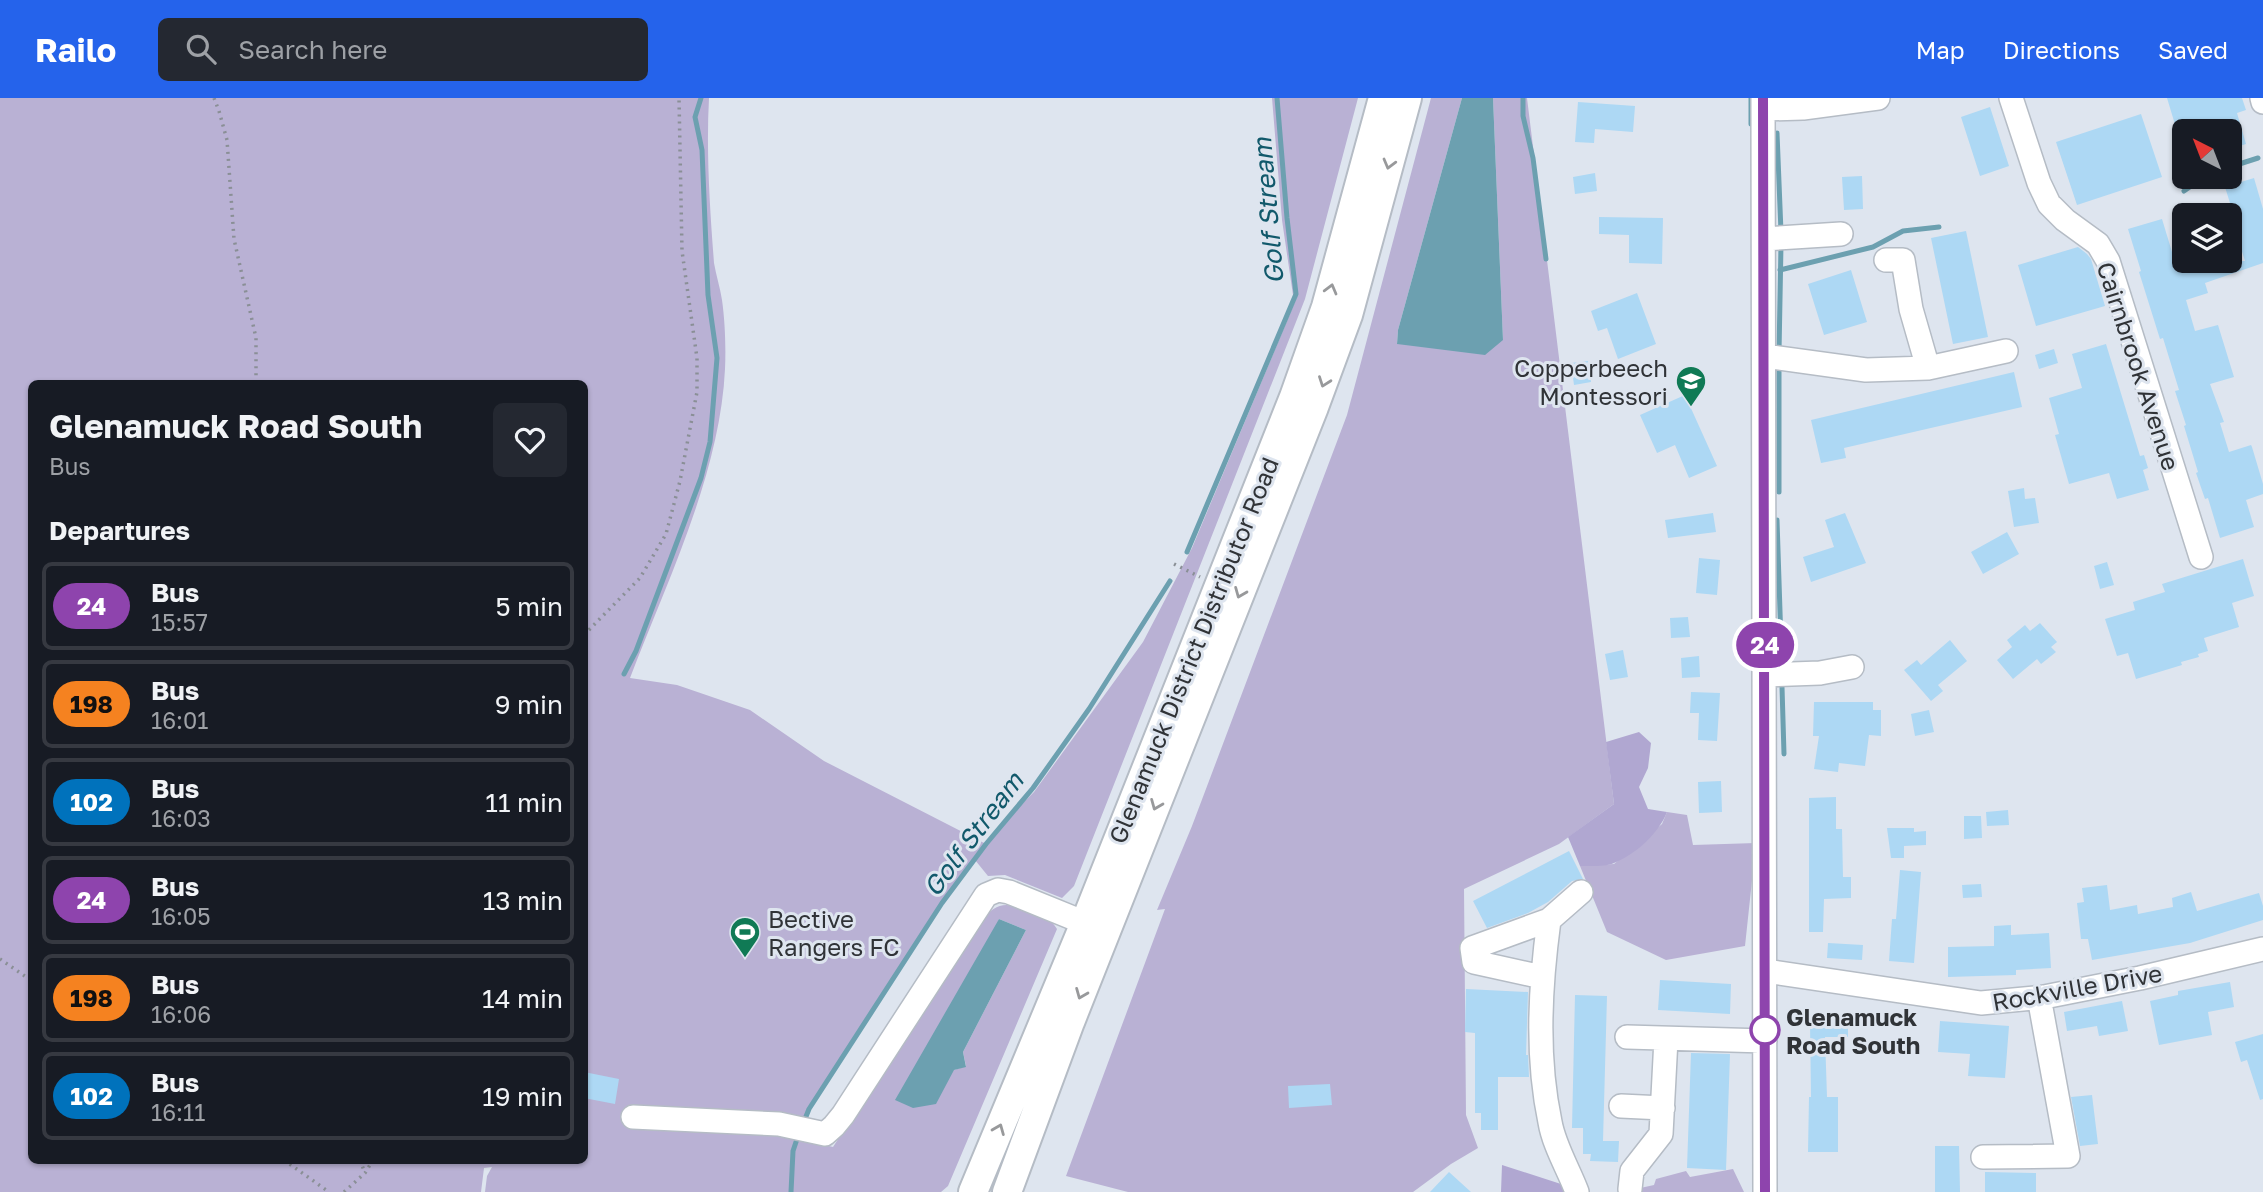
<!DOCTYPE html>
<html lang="en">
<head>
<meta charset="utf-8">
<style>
	body { margin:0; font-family:"Golos Text",sans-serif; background:#242831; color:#f1f3f6; height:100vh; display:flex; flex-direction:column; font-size:26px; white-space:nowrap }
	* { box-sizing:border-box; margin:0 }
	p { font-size:23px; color:#9ea1a6 }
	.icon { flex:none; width:38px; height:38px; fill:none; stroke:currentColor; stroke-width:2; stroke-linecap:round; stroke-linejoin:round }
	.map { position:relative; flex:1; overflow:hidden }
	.drawer { position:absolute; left:28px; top:282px; width:560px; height:784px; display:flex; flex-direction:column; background:#171b24; border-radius:10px; box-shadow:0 2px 5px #0004 }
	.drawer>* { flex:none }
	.badge { padding:0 14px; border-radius:23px; font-size:24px; line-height:46px }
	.needle { width:46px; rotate:318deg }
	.controls { position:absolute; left:2172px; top:21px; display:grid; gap:14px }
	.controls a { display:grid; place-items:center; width:70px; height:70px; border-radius:10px; background:#171b24; box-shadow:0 2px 5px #0004; font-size:35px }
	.map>.badge { position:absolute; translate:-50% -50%; box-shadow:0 0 0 4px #fff }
	h2 { padding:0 21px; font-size:26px; line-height:63px }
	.round { display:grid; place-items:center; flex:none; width:74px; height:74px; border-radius:10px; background:#242831 }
	.head { display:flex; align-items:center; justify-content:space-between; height:119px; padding:0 21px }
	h1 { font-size:33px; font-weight:700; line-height:52px }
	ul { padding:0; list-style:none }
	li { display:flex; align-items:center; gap:21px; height:88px; margin:0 14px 10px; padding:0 7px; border:4px solid #363941; border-radius:10px }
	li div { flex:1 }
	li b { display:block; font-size:26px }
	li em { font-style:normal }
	li .badge { min-width:77px; font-weight:700; text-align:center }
	header { display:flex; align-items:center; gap:42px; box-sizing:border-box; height:98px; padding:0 35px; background:#2563eb; color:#fff }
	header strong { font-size:33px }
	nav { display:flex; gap:38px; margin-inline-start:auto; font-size:24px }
	.search { width:490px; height:63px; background:#242831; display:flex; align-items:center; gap:18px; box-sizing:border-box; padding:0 24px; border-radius:10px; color:#9ea1a6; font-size:26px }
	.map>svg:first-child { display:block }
	.green { fill:#b9b1d4; fill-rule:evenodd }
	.forest { fill:#b0a7d1 }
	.water { fill:#6ca0b0 }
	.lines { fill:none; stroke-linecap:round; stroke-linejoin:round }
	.stream { stroke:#6ca0b0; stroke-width:5 }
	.building { fill:#add8f4 }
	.minor-casing { stroke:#b5bcc5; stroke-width:26 }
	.major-casing { stroke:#b5bcc5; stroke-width:32 }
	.path { stroke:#8a8f96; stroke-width:3.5; stroke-dasharray:2 5; stroke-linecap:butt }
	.minor { stroke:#fff; stroke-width:23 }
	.major { stroke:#fff; stroke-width:28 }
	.oneway { stroke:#98999b }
	.line-casing { stroke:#fff; stroke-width:16 }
	.line { stroke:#8e44ad; stroke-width:10 }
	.stop-dot { fill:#fff; stroke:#8e44ad; stroke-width:3.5 }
	.labels { text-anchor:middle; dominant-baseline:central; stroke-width:6; stroke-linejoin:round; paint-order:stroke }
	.street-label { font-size:24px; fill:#303337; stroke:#dee5ef }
	.poi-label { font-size:24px; fill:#303337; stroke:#dee5ef; text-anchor:end }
	.stop-label { font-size:24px; font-weight:bold; fill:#303337; stroke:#dee5ef; text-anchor:start }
	.water-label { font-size:26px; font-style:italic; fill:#11596b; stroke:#dee5ef }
</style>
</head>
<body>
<header>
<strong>Railo</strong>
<div class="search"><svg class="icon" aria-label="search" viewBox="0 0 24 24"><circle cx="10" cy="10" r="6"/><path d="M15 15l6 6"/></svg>Search here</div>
<nav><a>Map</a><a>Directions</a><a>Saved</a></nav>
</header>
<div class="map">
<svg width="2263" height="1094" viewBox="0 0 2263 1094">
	<rect width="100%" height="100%" fill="#dee5ef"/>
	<path class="green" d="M0,0H709C706,55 710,111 714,165C716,177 720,189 722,202C725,223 726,249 725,271C720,376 667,483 630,580L677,587L750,612L824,663L986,746L1006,722L1034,694L1143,544L1192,450L1297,199L1293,197L1282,122L1272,0H1358L1305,201L1074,788L1062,800L1005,777L988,778L975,762L942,806L809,1011L797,1040L833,1049L980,824C997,803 1006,804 1030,813C1043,818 1049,818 1057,831L948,1088L941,1094H485L487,1078L492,1069L484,1070L481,1094H0ZM32,285H584V1062H32ZM999,821L1026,832L963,954L966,968L954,972Z
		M1431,0H1462L1398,232L1397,245L1503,242L1493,0H1527L1614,706L1559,746L1464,791L1466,1017L1478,1050L1451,1066L1413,1094H1128L1066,1078L1165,811L1157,812L1192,728L1347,317Z
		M1667,714L1687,717L1693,747L1756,745L1745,848L1666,862L1607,834L1580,768L1614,766L1662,726Z
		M1733,1071L1744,1094H1622L1654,1087L1656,1081L1686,1073L1690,1079Z"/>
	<path class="forest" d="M1639,634L1651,645L1648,670L1639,689L1648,711L1667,714C1659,735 1635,757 1614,765C1605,769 1590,768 1580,768L1568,739L1614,706L1606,644Z
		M1502,1067L1564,1087L1566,1094H1501Z"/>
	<path class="water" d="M1462,0H1493L1503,242L1485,257L1397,246L1398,232Z
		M999,821L1026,832L963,954L966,969L954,972L936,1006L913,1010L895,1002Z"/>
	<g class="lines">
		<path class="stream" d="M1523,0V18L1533,60L1546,161
			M1751,26V0
			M1777,35L1781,134
			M2230,69L2258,60
			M2184,93L2204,79
			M1780,172L1873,149L1903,133L1939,129
			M1779,255L1781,146
			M1779,394V264
			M1777,422L1781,544
			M1187,454L1296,196L1287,120L1277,0
			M624,576L636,553L680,436L701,380L710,344L717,260L708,197L702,52L695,19L701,0
			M1782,589L1784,656
			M803,1026L809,1011L942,805L986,746L1033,690L1089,611L1170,483
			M791,1094L793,1053L799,1035"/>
	</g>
	<path class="building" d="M2167,0H2242L2246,12L2237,15L2246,46L2230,51V33H2177Z
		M1578,4L1635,8L1633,34L1595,31L1594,45L1575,44Z
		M1990,9L2009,68L1980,78L1961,19Z
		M2141,16L2162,79L2077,107L2056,44Z
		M1595,75L1597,93L1575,96L1573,79Z
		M1862,78L1863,111L1844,112L1842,79Z
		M2254,80L2263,111V165L2205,185L2208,195L2186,202L2195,233L2218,227L2234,279L2210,286L2224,324L2220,325L2229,354L2251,347L2252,349L2263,386V396L2246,402L2254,429L2220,440L2208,400L2205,401L2196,375L2198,374L2184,328L2186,327L2175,293L2179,292L2163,240L2160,241L2139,174L2141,173L2128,131L2162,121L2172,154L2184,150V163H2245L2236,135L2239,134L2225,89Z
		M1599,119L1663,120L1662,166L1629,165V137L1599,136Z
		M1966,133L1988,239L1953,246L1931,140Z
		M2078,149L2087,156L2091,161L2105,208L2036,228L2018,167Z
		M1851,172L1867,224L1824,237L1808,186Z
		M1637,195L1656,246L1618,261L1607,230L1598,233L1591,213Z
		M2106,246L2140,358L2144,357L2148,370L2143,372L2149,392L2117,401L2109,375L2069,386L2055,337L2059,336L2049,300L2082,290L2072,256Z
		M2054,251L2058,265L2039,271L2035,257Z
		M1588,263L1591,284L1574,287L1571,265Z
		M2014,274L2022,309L1844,350L1846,360L1821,365L1811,322Z
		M1685,297L1717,368L1689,380L1675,347L1657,355L1640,317Z
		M2024,390L2025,401L2035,400L2039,425L2014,429L2008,393Z
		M1713,415L1716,434L1668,440L1665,422Z
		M1845,415L1866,465L1811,484L1803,459L1834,449L1825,422Z
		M2007,434L2019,456L1983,476L1971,454Z
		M1699,460L1720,462L1717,497L1696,495Z
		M2243,461L2254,498L2232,505L2239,529L2204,540L2208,553L2198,556L2199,559L2181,564L2182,567L2136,581L2128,555L2117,558L2105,521L2135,512L2133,504L2165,494L2162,486Z
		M2107,464L2114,487L2100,491L2094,468Z
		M1688,519L1690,539L1671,540L1670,520Z
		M2040,525L2057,544L2051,549L2056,554L2041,566L2037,561L2013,581L1997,562L2012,549L2007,542L2025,527L2030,533Z
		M1950,542L1967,563L1938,587L1943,593L1931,603L1904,572L1917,562L1921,567Z
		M1623,552L1628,579L1610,582L1605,556Z
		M1699,558L1700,579L1682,580L1681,560Z
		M1691,594L1720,595L1717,643L1698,642L1699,615H1690Z
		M1814,604H1873V612H1881V638L1869,637L1865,668L1839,665L1838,674L1814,671L1819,638H1813Z
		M1929,612L1934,634L1915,638L1911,616Z
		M1721,683L1722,714L1699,715L1698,684Z
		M1836,699V731H1842L1843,779H1851V800L1824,801L1823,834H1809V700Z
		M2008,712L2009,727L1987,728L1986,714Z
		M1964,718H1981L1982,740L1964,741Z
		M1887,730H1914V734L1926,733V747L1904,748V760H1891Z
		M1569,753L1583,781L1572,783L1548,804L1528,815L1487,830L1473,803Z
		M1900,772L1921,774L1914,865L1889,863L1892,821H1896Z
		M1981,786L1982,799L1963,800L1962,787Z
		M2107,787L2110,812L2137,807L2138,816L2173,809L2172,800L2191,794L2197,813L2259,795L2263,808V822L2190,845L2092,862L2088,841H2081L2077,805L2084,804L2082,790Z
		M2011,827V837L2049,835L2051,870L2016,872V877L1948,879V849L1994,848V828Z
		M1828,845L1863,847L1862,862L1827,860Z
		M1660,882L1731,886L1730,916L1658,912Z
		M2230,884L2234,909L2208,914L2212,937L2159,947L2150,903L2178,897V893Z
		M1466,891L1528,894L1526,957H1528L1529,979H1498V1032H1481V1015H1475V935L1465,934Z
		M1575,897L1607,898L1603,1043H1619L1618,1064L1590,1063L1591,1056H1583V1030H1572Z
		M2122,903L2128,933L2099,938L2097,928L2067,933L2064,914Z
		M1940,923L2009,928L2005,980L1968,978L1970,956L1938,954Z
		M1810,924H1848V939H1825L1827,999H1838V1054H1808L1809,999H1811Z
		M2263,936V1001L2260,1002L2247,962L2241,964L2235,944Z
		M1691,955L1730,956L1726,1072L1687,1070Z
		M584,974L619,981L615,1006L584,1000Z
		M1330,986L1332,1007L1289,1010L1288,988Z
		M2092,997L2098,1046L2080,1048L2071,999Z
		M1935,1048H1959L1960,1094H1935Z
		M1449,1074L1471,1094H1430Z
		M1985,1074L2036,1075V1094H1985Z"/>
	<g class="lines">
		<g class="minor-casing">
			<path id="minor" d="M1763,0L1765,1094
				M2011,0L2039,85L2049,106L2065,122L2098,146L2108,163L2201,459
				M2262,0L2263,4
				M1763,11L1803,10L1878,0
				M1764,141L1841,136
				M1886,162H1903L1911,211L1928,270
				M1764,258L1866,272L1928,270L2006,253
				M1765,577L1820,575L1852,569
				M1766,873L1981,905L2044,899L2140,880L2263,851
				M1542,879L1474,864L1472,850L1549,822
				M1627,939L1765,943
				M1621,1008L1663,1010
				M633,1019L779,1026L825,1036L834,1028L843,1017L986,797L998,792L1009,794L1100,831
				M1983,1059L2068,1058L2039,899
				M1630,1091L1632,1073L1661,1036L1666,941
				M1577,1094C1569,1072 1554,1048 1550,1024C1536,958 1540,889 1549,822L1581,794"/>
		</g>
		<g class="major-casing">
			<path id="major" d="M973,1094L1085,825L1294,299L1326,209L1383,0
				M1007,1094L1070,924L1314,309L1348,217L1407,0"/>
		</g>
		<path class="path" d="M214,0L219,13L227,42L234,141L256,240V285
			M1174,466L1200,479
			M584,537L640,480L666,436L680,383L697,294V260L682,153L679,0
			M0,861L32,883
			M284,1062L329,1094
			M360,1062L365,1075
			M344,1094L365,1075L373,1062"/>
		<use href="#minor" class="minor"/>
		<use href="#major" class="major"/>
	</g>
	<defs><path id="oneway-chevron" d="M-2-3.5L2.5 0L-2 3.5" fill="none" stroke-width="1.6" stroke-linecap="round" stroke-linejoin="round" transform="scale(1.75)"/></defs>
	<g class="oneway">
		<use href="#oneway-chevron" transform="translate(1389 66) rotate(105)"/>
		<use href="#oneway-chevron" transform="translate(1331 191) rotate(-75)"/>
		<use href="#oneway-chevron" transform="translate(1324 284) rotate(110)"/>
		<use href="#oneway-chevron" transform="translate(1240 495) rotate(112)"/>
		<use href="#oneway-chevron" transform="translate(1156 707) rotate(112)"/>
		<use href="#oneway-chevron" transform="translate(1081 896) rotate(112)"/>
		<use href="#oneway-chevron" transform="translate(999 1031) rotate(-68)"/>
	</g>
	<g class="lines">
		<g class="line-casing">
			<path id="line" d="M1763,0L1765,1094"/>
		</g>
		<use href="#line" class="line"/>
	</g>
	<defs>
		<g id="school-pin" transform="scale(1.575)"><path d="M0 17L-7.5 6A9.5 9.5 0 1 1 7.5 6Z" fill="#107a55" stroke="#dee5ef"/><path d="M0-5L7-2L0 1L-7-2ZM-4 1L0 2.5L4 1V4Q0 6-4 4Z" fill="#fff"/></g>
		<g id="stadium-pin" transform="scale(1.575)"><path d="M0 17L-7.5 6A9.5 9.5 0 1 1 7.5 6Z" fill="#107a55" stroke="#dee5ef"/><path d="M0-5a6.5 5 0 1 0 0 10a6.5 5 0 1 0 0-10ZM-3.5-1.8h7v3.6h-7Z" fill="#fff"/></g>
	</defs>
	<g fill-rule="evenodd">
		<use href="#school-pin" x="1691" y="283"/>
		<use href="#stadium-pin" x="745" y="834"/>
	</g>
	<circle class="stop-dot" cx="1765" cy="932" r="14"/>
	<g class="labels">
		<g class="street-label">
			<text transform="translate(2139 268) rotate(72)">Cairnbrook Avenue</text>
			<text transform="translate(1193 552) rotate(-68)">Glenamuck District Distributor Road</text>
			<text transform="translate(2077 889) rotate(-10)">Rockville Drive</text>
		</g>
		<g class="poi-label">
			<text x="1668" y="269">Copperbeech<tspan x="1668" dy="28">Montessori</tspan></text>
			<text x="768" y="820" text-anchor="start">Bective<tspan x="768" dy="28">Rangers FC</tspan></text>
		</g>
		<g class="stop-label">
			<text x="1786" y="918">Glenamuck<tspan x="1786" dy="28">Road South</tspan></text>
		</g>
		<g class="water-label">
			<text transform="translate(1268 113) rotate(-95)">Golf Stream</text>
			<text transform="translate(973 736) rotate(-53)">Golf Stream</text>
		</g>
	</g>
</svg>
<div class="controls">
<a><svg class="needle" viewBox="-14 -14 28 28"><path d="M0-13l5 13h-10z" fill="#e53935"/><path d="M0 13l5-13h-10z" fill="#9ea1a6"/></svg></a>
<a><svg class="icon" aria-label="layers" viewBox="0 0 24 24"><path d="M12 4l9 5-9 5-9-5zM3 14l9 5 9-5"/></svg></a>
</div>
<b class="badge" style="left:1765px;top:547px;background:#8e44ad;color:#fff">24</b>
<section class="drawer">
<div class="head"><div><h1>Glenamuck Road South</h1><p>Bus</p></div><a class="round"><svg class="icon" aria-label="heart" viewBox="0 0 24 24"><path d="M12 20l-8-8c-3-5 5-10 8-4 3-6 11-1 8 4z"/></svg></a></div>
<h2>Departures</h2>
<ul>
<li><span class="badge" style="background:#8e44ad;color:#fff">24</span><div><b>Bus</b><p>15:57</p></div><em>5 min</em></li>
<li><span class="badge" style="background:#f58220;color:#111">198</span><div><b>Bus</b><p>16:01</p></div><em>9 min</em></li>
<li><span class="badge" style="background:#0072bc;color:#fff">102</span><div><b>Bus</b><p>16:03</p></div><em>11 min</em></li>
<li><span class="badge" style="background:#8e44ad;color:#fff">24</span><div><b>Bus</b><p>16:05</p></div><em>13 min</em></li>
<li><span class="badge" style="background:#f58220;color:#111">198</span><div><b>Bus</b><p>16:06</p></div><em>14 min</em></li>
<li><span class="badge" style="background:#0072bc;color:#fff">102</span><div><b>Bus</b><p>16:11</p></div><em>19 min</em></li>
</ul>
</section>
</div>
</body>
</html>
